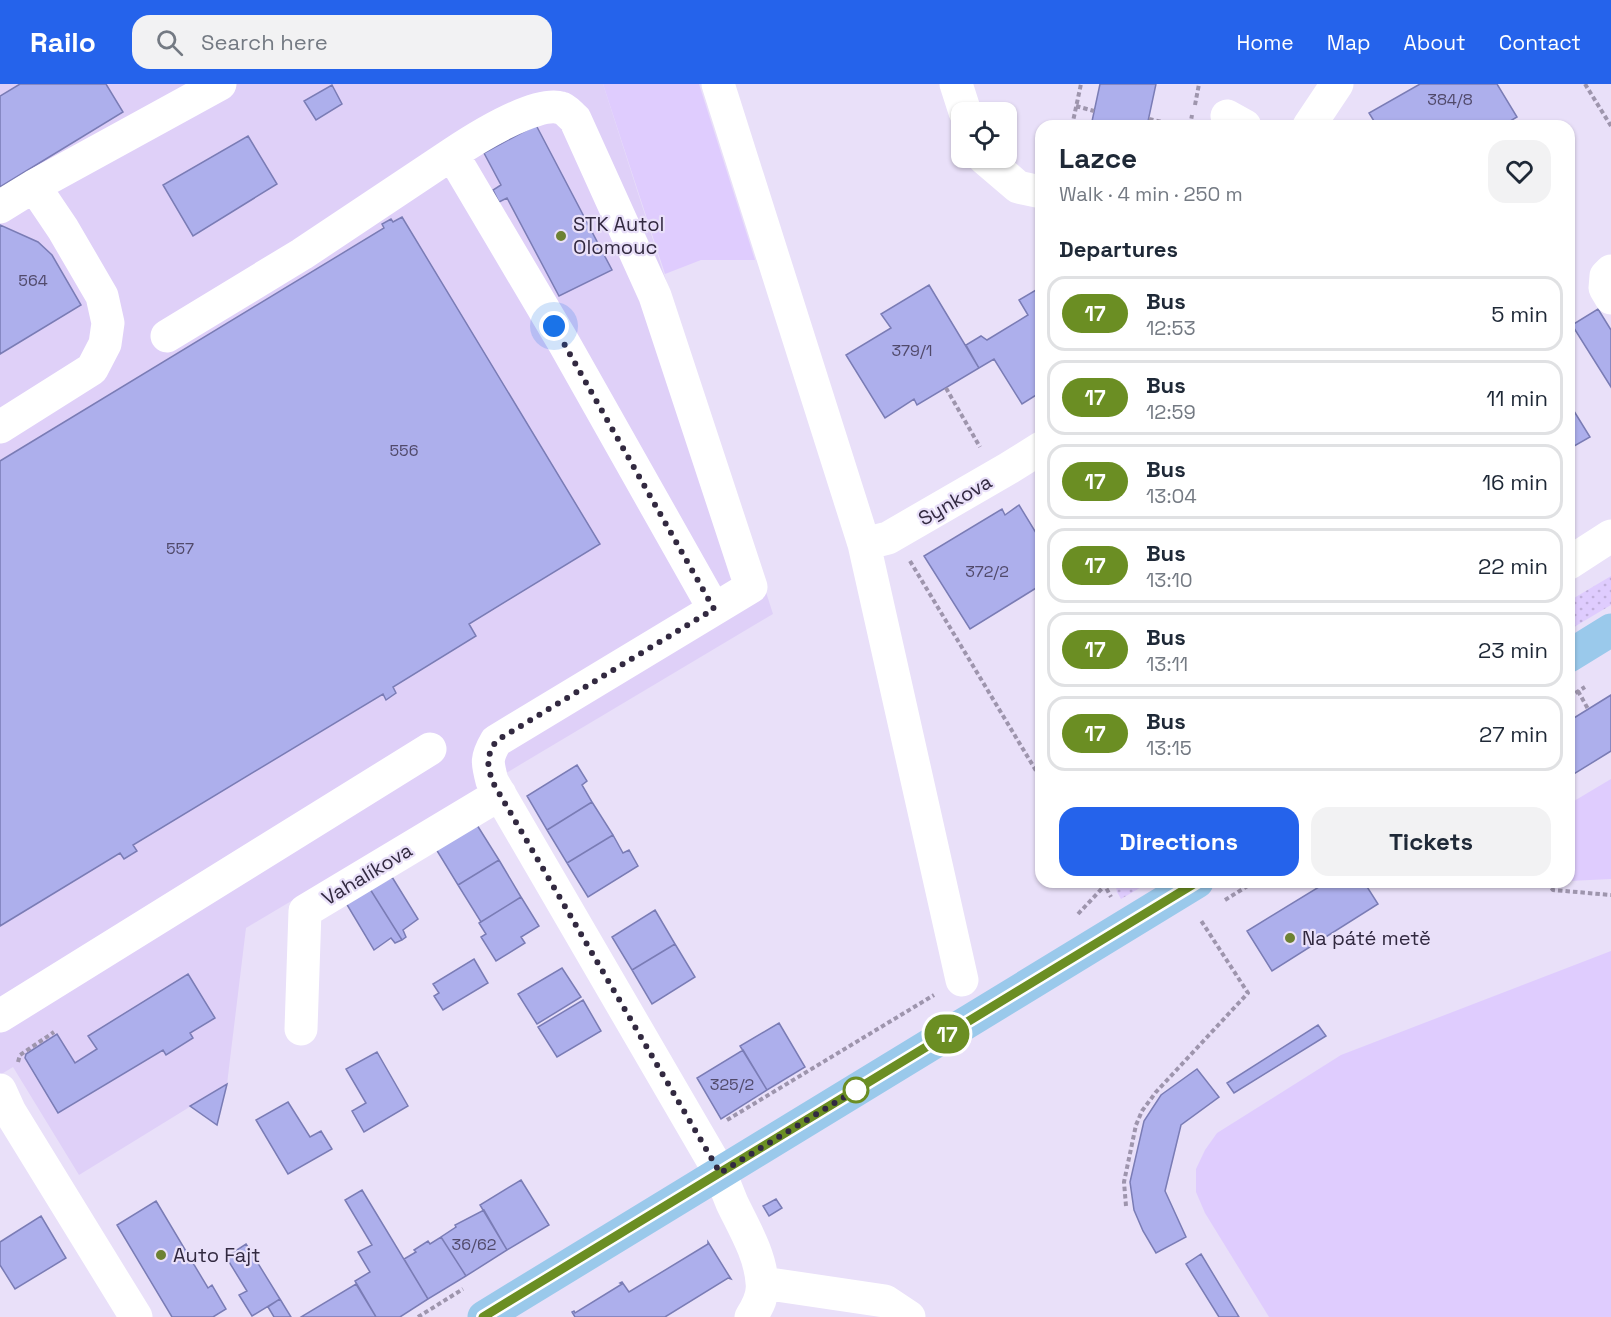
<!DOCTYPE html>
<html lang="en">
<head>
<meta charset="utf-8">
<style>
	body { margin:0; font-family:"Space Grotesk",sans-serif; background:#f2f2f3; color:#1f2937; height:100vh; display:flex; flex-direction:column; font-size:22px; white-space:nowrap }
	* { box-sizing:border-box; margin:0 }
	p { font-size:20px; color:#747a83 }
	.icon { flex:none; width:33px; height:33px; fill:none; stroke:currentColor; stroke-width:2; stroke-linecap:round; stroke-linejoin:round }
	.map { position:relative; flex:1; overflow:hidden }
	.drawer { position:absolute; left:1035px; top:36px; width:540px; height:768px; display:flex; flex-direction:column; background:#fff; border-radius:18px; box-shadow:0 2px 4px #0004 }
	.drawer>* { flex:none }
	.badge { padding:0 12px; border-radius:20px; font-size:21px; line-height:39px }
	.tools { position:absolute; left:951px; top:18px; display:grid; gap:12px }
	.tools a { display:grid; place-items:center; width:66px; height:66px; border-radius:12px; background:#fff; box-shadow:0 2px 4px #0004; font-size:30px }
	.you { position:absolute; width:30px; height:30px; margin:-15px; border:4px solid #fff; border-radius:50%; background:#1a73e8; box-shadow:0 0 0 9px #1a73e833 }
	.map>.badge { position:absolute; translate:-50% -50%; box-shadow:0 0 0 3px #fff }
	h2 { padding:0 24px; font-size:22px; line-height:54px }
	.round { display:grid; place-items:center; flex:none; width:63px; height:63px; border-radius:18px; background:#f2f2f3 }
	.headline { display:flex; align-items:center; justify-content:space-between; height:102px; padding:0 24px }
	h1 { font-size:28px; font-weight:700; line-height:45px }
	.button { display:flex; gap:12px; margin-top:auto; padding:12px 24px }
	.button a { flex:1; height:69px; border-radius:18px; background:#2563eb; color:#fff; font-size:24px; font-weight:700; line-height:69px; text-align:center }
	.button a+a { background:#f2f2f3; color:#1f2937 }
	ul { padding:0; list-style:none }
	li { display:flex; align-items:center; gap:18px; height:75px; margin:0 12px 9px; padding:0 12px; border:3px solid #e0e1e3; border-radius:18px }
	li div { flex:1 }
	li b { display:block; font-size:22px }
	li em { font-style:normal }
	li .badge { min-width:66px; font-weight:700; text-align:center }
	header { display:flex; align-items:center; gap:36px; box-sizing:border-box; height:84px; padding:0 30px; background:#2563eb; color:#fff }
	header strong { font-size:28px }
	nav { display:flex; gap:33px; margin-inline-start:auto; font-size:21px }
	.search { width:420px; height:54px; background:#f2f2f3; display:flex; align-items:center; gap:15px; box-sizing:border-box; padding:0 21px; border-radius:18px; color:#747a83; font-size:22px }
	.map>svg:first-child { display:block }
	.built { fill:#dfd0f8 }
	.grass { fill:url(#grass-dots) }
	.garden { fill:#dfccfe }
	.building { fill:#adafec; stroke:#7a7cb5; stroke-width:1.5 }
	.lines { fill:none; stroke-linecap:round; stroke-linejoin:round }
	.path { stroke:#9e95ad; stroke-width:4; stroke-dasharray:4.5 3; stroke-linecap:butt }
	.minor { stroke:#fff; stroke-width:33 }
	.major { stroke:#9ac9eb; stroke-width:33 }
	.line-casing { stroke:#fff; stroke-width:14 }
	.line { stroke:#6b8e23; stroke-width:9 }
	.walk { stroke:#322940; stroke-width:6; stroke-dasharray:0 10.8 }
	.poi-dot { fill:#6d8233; stroke:#e9e0f9; stroke-width:2 }
	.stop-dot { fill:#fff; stroke:#6b8e23; stroke-width:3 }
	.labels { text-anchor:middle; dominant-baseline:central; stroke-width:4.5; stroke-linejoin:round; paint-order:stroke }
	.number-label { font-size:16px; fill:#514a6b }
	.poi-label { font-size:20px; fill:#322940; stroke:#e9e0f9; text-anchor:start }
	.street-label { font-size:20px; fill:#322940; stroke:#e9e0f9 }
</style>
</head>
<body>
<header>
<strong>Railo</strong>
<div class="search"><svg class="icon" aria-label="search" viewBox="0 0 24 24"><circle cx="10" cy="10" r="6"/><path d="M15 15l6 6"/></svg>Search here</div>
<nav><a>Home</a><a>Map</a><a>About</a><a>Contact</a></nav>
</header>
<div class="map">
<svg width="1611" height="1233" viewBox="0 0 1611 1233">
	<defs>
		<pattern id="grass-dots" width="8" height="8" patternUnits="userSpaceOnUse" patternTransform="scale(1.5)"><rect width="8" height="8" fill="#dfccfe"/><path d="M2 2h.1M6 6h.1" fill="none" stroke="#c0afdb" stroke-width="1.8" stroke-linecap="round"/></pattern>
	</defs>
	<rect width="100%" height="100%" fill="#e9e0f9"/>
	<path class="built" d="M0,0H603L773,530L246,844L227,1000L79,1091L13,983L0,991Z"/>
	<path class="grass" d="M1611,492V521L1569,546V517Z
		M1115,798H1150L1121,815L1117,808Z"/>
	<path class="garden" d="M603,0H699L755,176H701L665,190Z
		M1611,695V795L1569,797V720Z
		M1611,867V1233H1269L1205,1129L1196,1108V1085L1205,1066L1217,1049L1341,971Z"/>
	<path class="building" d="M20,0H106L123,28L0,103V12Z
		M1100,0H1156L1147,42H1091Z
		M1420,0H1497L1517,33L1502,42H1377L1369,29Z
		M332,1L342,20L316,36L304,17Z
		M536,41L612,186L559,212L507,114L499,118L493,106L501,101L484,69Z
		M248,52L277,100L193,152L163,101Z
		M402,133L600,460L469,540L476,552L393,603L396,609L386,616L383,610L133,761L137,767L124,775L120,769L0,842V377L384,144L382,140L391,135L393,138Z
		M0,141L38,158L52,171L81,221L0,270Z
		M929,201L979,284L917,321L914,315L885,334L846,271L891,244L881,230Z
		M1041,203V308L1022,320L994,275L979,284L966,261L981,252L987,256L1028,231L1019,216Z
		M1598,225L1611,246V303L1572,241Z
		M1569,319L1590,353L1569,365Z
		M1019,421L1041,457V501L970,545L924,472L1002,425L1005,431Z
		M1611,611V667L1569,693V637Z
		M577,681L587,697L582,701L592,718L547,746L527,712Z
		M592,718L613,751L567,779L547,746Z
		M477,741L499,776L458,801L436,765Z
		M613,751L623,769L629,766L638,782L588,813L567,779Z
		M499,776L521,813L481,838L458,801Z
		M392,793L418,835L403,846L406,853L402,856L370,805Z
		M1327,798H1364L1378,820L1272,887L1247,847Z
		M370,805L402,856L395,859L391,854L374,866L346,819Z
		M521,813L539,842L521,853L525,859L496,877L481,853L486,850L479,839Z
		M655,826L675,860L632,886L612,853Z
		M675,860L695,893L652,920L632,886Z
		M474,875L488,899L443,926L434,912L439,909L433,900Z
		M562,884L581,913L537,940L518,910Z
		M188,890L215,934L190,949L193,954L166,971L163,966L58,1029L25,974L26,970L57,950L75,979L97,965L88,952Z
		M583,916L601,947L557,973L538,943Z
		M779,939L805,983L767,1006L740,962Z
		M1318,941L1326,952L1234,1009L1227,999Z
		M743,966L767,1006L721,1035L697,994Z
		M377,968L408,1022L364,1048L352,1027L366,1019L346,985Z
		M1197,985L1219,1013L1181,1041L1165,1107L1186,1153L1156,1169L1143,1147L1134,1126L1130,1098L1144,1037L1161,1011Z
		M227,1000L217,1041L190,1022Z
		M288,1018L310,1053L321,1047L332,1065L288,1090L256,1036Z
		M521,1096L549,1141L507,1166L480,1121Z
		M362,1106L428,1215L400,1233H376L355,1197L370,1188L358,1168L372,1161L345,1116Z
		M776,1115L782,1124L769,1132L763,1122Z
		M156,1117L208,1204L212,1201L226,1225L213,1233H172L117,1141Z
		M484,1126L507,1166L466,1192L441,1153L456,1143L455,1141Z
		M41,1132L66,1174L15,1205L0,1181V1158Z
		M441,1153L466,1192L428,1215L404,1175L416,1168L414,1166L428,1157L430,1160Z
		M708,1158L731,1195L728,1194L665,1233H575L572,1228L574,1227L575,1229L622,1200L620,1199L622,1198L629,1208L708,1160Z
		M246,1160L280,1215L252,1232L239,1211L247,1207L226,1173Z
		M1201,1170L1239,1233H1219L1186,1180Z
		M356,1200L376,1233H301Z
		M280,1215L291,1233H274L268,1223Z"/>
	<g class="lines">
		<path class="path" d="M1585,0L1611,42
			M1195,21L1199,0
			M1076,22L1094,27
			M1149,35L1179,42
			M1072,42L1081,0
			M1190,42L1192,31
			M946,304L980,363
			M910,477L1041,695
			M1578,607L1588,625
			M1569,613L1585,603
			M1103,798L1111,813
			M1547,798L1553,806L1611,811
			M1225,816L1254,798
			M1078,830L1108,798
			M18,978L20,971L54,948
			M727,1036L934,911
			M1126,1122L1124,1098L1136,1041L1142,1027L1156,1008L1248,909L1200,835
			M418,1233L463,1205"/>
		<path class="minor" d="M718,0L864,460L962,896
			M956,0L965,28
			M1227,32L1245,42
			M1309,42L1337,0
			M984,74L1018,103L1041,108
			M34,102L220,0
			M0,123L34,102L63,145L102,212L108,239L105,260L92,285L0,343
			M1611,187L1606,192L1605,204L1611,214
			M167,252L302,170L452,70
			M864,460L888,454L1009,384L1041,364
			M1569,479L1611,452
			M714,525L565,261L452,70C473,56 536,16 561,24C566,25 571,32 575,35L655,212L751,503L496,657C486,674 487,678 492,697L720,1089C724,1099 728,1109 732,1119C744,1144 760,1170 762,1198C764,1211 758,1222 751,1233
			M0,932L430,665
			M301,945L305,827L500,710
			M0,1006L10,1028L136,1233
			M763,1199L885,1217L909,1233"/>
		<path class="major" d="M1569,572L1611,546
			M484,1233L1197,798"/>
	</g>
	<g class="lines">
		<g class="line-casing">
			<path id="line" d="M483,1233L1197,798"/>
		</g>
		<use href="#line" class="line"/>
		<path class="walk" d="M554,242L714,525L496,657C486,674 487,678 492,697L720,1089L856,1006"/>
	</g>
	<g class="poi-dot">
		<circle cx="561" cy="152" r="6"/>
		<circle cx="1290" cy="854" r="6"/>
		<circle cx="161" cy="1171" r="6"/>
	</g>
	<circle class="stop-dot" cx="856" cy="1006" r="12"/>
	<g class="labels">
		<g class="number-label">
			<text x="1450" y="15">384/8</text>
			<text x="33" y="196">564</text>
			<text x="912" y="266">379/1</text>
			<text x="404" y="366">556</text>
			<text x="180" y="464">557</text>
			<text x="987" y="487">372/2</text>
			<text x="732" y="1000">325/2</text>
			<text x="474" y="1160">36/62</text>
		</g>
		<g class="poi-label">
			<text x="573" y="140">STK Autol<tspan x="573" dy="23">Olomouc</tspan></text>
			<text x="1302" y="854">Na páté metě</text>
			<text x="173" y="1171">Auto Fajt</text>
		</g>
		<g class="street-label">
			<text transform="translate(955 416) rotate(-30)">Synkova</text>
			<text transform="translate(367 790) rotate(-31)">Vahalíkova</text>
		</g>
	</g>
</svg>
<div class="tools">
<a><svg class="icon" aria-label="locate" viewBox="0 0 24 24"><circle cx="12" cy="12" r="6"/><path d="M12 2v4M12 18v4M2 12h4M18 12h4"/></svg></a>
</div>
<div class="you" style="left:554px;top:242px"></div>
<b class="badge" style="left:947px;top:950px;background:#6b8e23;color:#fff">17</b>
<section class="drawer">
<div class="headline"><div><h1>Lazce</h1><p>Walk · 4 min · 250 m</p></div><a class="round"><svg class="icon" aria-label="heart" viewBox="0 0 24 24"><path d="M12 20l-8-8c-3-5 5-10 8-4 3-6 11-1 8 4z"/></svg></a></div>
<h2>Departures</h2>
<ul>
<li><span class="badge" style="background:#6b8e23;color:#fff">17</span><div><b>Bus</b><p>12:53</p></div><em>5 min</em></li>
<li><span class="badge" style="background:#6b8e23;color:#fff">17</span><div><b>Bus</b><p>12:59</p></div><em>11 min</em></li>
<li><span class="badge" style="background:#6b8e23;color:#fff">17</span><div><b>Bus</b><p>13:04</p></div><em>16 min</em></li>
<li><span class="badge" style="background:#6b8e23;color:#fff">17</span><div><b>Bus</b><p>13:10</p></div><em>22 min</em></li>
<li><span class="badge" style="background:#6b8e23;color:#fff">17</span><div><b>Bus</b><p>13:11</p></div><em>23 min</em></li>
<li><span class="badge" style="background:#6b8e23;color:#fff">17</span><div><b>Bus</b><p>13:15</p></div><em>27 min</em></li>
</ul>
<div class="button"><a>Directions</a><a>Tickets</a></div>
</section>
</div>
</body>
</html>
